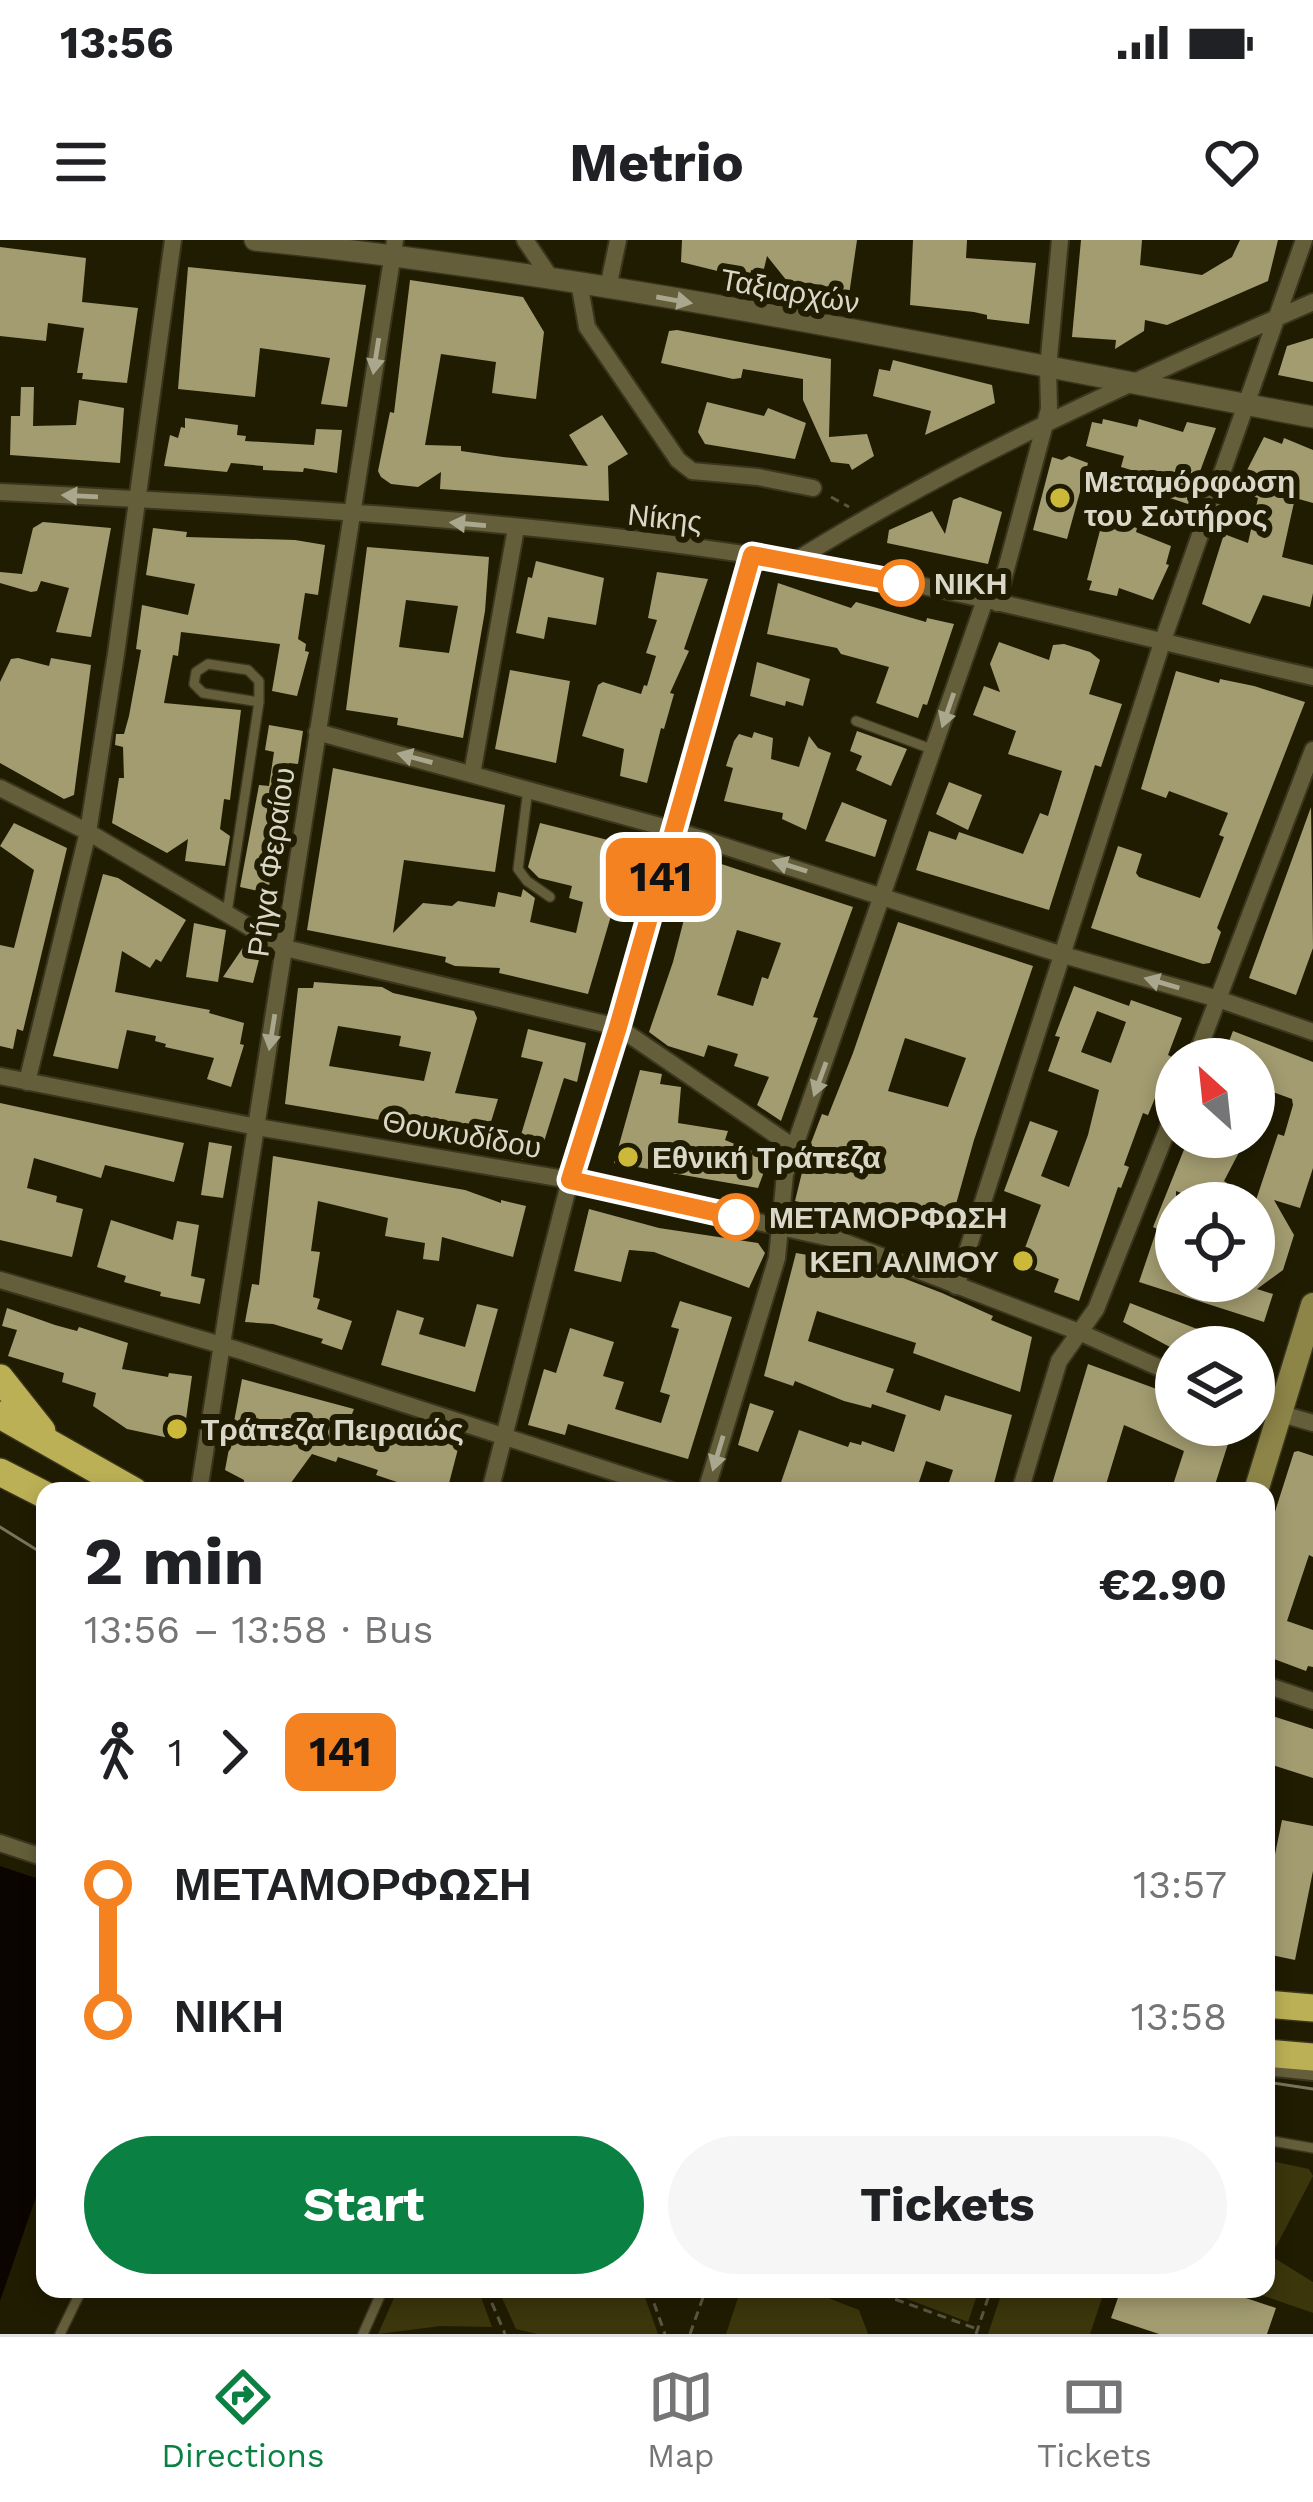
<!DOCTYPE html>
<html lang="en">
<head>
<meta charset="utf-8">
<style>
	body { margin:0; font-family:"Work Sans",sans-serif; background:#f6f6f6; color:#202124; height:100vh; display:flex; flex-direction:column; font-size:45px; white-space:nowrap }
	* { box-sizing:border-box; margin:0 }
	p { font-size:39px; color:#757577 }
	.icon { flex:none; width:66px; height:66px; fill:none; stroke:currentColor; stroke-width:2; stroke-linecap:round; stroke-linejoin:round }
	.map { position:relative; flex:1; overflow:hidden }
	.panel { position:absolute; left:36px; top:1242px; width:1239px; height:816px; display:flex; flex-direction:column; background:#fff; border-radius:24px; box-shadow:0 6px 18px #0003 }
	.panel>* { flex:none }
	.badge { padding:0 24px; border-radius:18px; font-size:42px; line-height:78px }
	.needle { width:78px; rotate:333deg }
	.tools { position:absolute; left:1155px; top:798px; display:grid; gap:24px }
	.tools a { display:grid; place-items:center; width:120px; height:120px; border-radius:50%; background:#fff; box-shadow:0 6px 18px #0003; font-size:60px }
	.map>.badge { position:absolute; translate:-50% -50%; box-shadow:0 0 0 6px #fff }
	.legs { display:flex; align-items:center; gap:18px; height:132px; padding:0 48px; font-size:39px }
	.legs p { margin-inline-start:auto }
	.headline { display:flex; align-items:center; justify-content:space-between; height:204px; padding:0 48px }
	h1 { font-size:66px; font-weight:700; line-height:90px }
	.primary-button { display:flex; gap:24px; margin-top:auto; padding:24px 48px }
	.primary-button a { flex:1; height:138px; border-radius:72px; background:#0b8043; color:#fff; font-size:48px; font-weight:700; line-height:138px; text-align:center }
	.primary-button a+a { background:#f6f6f6; color:#202124 }
	ul { padding:0 48px; list-style:none }
	li { display:flex; align-items:center; gap:42px; height:132px; font-size:45px }
	li i { display:grid; place-items:center; width:18px; height:100%; margin:0 15px; background:currentColor }
	li i::after { content:''; width:30px; height:30px; margin:-15px; border:9px solid; border-radius:50%; background:#fff }
	li p { margin-inline-start:auto }
	li:first-child i { background:linear-gradient(#0000 50%,currentColor 0) }
	li:last-child i { background:linear-gradient(currentColor 50%,#0000 0) }
	.status { display:flex; justify-content:space-between; align-items:center; height:84px; padding:0 60px; background:#fff; direction:ltr }
	.status svg { height:33px; fill:currentColor }
	header { display:flex; justify-content:space-between; align-items:center; height:156px; padding:0 48px; background:#fff; font-size:54px; font-weight:700 }
	.dock { display:flex; justify-content:space-around; align-items:center; height:168px; border-top:3px solid #e0e0e0; background:#fff; font-size:33px; color:#757577 }
	.dock a { display:grid; justify-items:center; gap:6px }
	.dock .on { color:#0b8043 }
	.map>svg:first-child { display:block }
	.green { fill:#3c360c }
	.water { fill:#0a0500 }
	.building { fill:#a39c71; fill-rule:evenodd }
	.lines { fill:none; stroke-linecap:round; stroke-linejoin:round }
	.service-casing { stroke:#3a361e; stroke-width:12 }
	.minor-casing { stroke:#3a361e; stroke-width:20 }
	.tertiary-casing { stroke:#3a361e; stroke-width:24 }
	.secondary-casing { stroke:#3a361e; stroke-width:27 }
	.trunk-casing { stroke:#3a361e; stroke-width:30 }
	.path { stroke:#5a563f; stroke-width:3; stroke-dasharray:9 6; stroke-linecap:butt }
	.service { stroke:#645e3a; stroke-width:9 }
	.minor { stroke:#645e3a; stroke-width:16 }
	.tertiary { stroke:#645e3a; stroke-width:21 }
	.secondary { stroke:#8d8448; stroke-width:24 }
	.trunk { stroke:#bcb056; stroke-width:27 }
	.tram { stroke:#77745e; stroke-width:3 }
	.oneway { fill:#aaa78f }
	.line-1-casing { stroke:#fff; stroke-width:27 }
	.line-1 { stroke:#f58220; stroke-width:18 }
	.poi-dot { fill:#ccb939; stroke:#201c02; stroke-width:4.5 }
	.stop-1-dot { fill:#fff; stroke:#f58220; stroke-width:6 }
	.labels { text-anchor:middle; dominant-baseline:central; stroke-width:12; stroke-linejoin:round; paint-order:stroke }
	.street-label { font-size:30px; fill:#d9d7c7; stroke:#201c02 }
	.poi-label { font-size:30px; font-weight:bold; fill:#d9d7c7; stroke:#201c02; text-anchor:start }
	.stop-label { font-size:30px; font-weight:bold; fill:#d9d7c7; stroke:#201c02; text-anchor:start }
</style>
</head>
<body>
<div class="status"><b>13:56</b><svg viewBox="0 0 49 12"><path d="M0 12V9h3v3zM5 12V6h3v6zM10 12V3h3v9zM15 12V0h3v12zM26 1h20v11H26zM47 4h2v5h-2z"/></svg></div>
<header><svg class="icon" aria-label="menu" viewBox="0 0 24 24"><path d="M4 6h16M4 12h16M4 18h16"/></svg>Metrio<svg class="icon" aria-label="heart" viewBox="0 0 24 24"><path d="M12 20l-8-8c-3-5 5-10 8-4 3-6 11-1 8 4z"/></svg></header>
<div class="map">
<svg width="1313" height="2094" viewBox="0 0 1313 2094">
	<rect width="100%" height="100%" fill="#201c02"/>
	<path class="green" d="M1266,1920L1309,1929L1313,1936L1271,2016L1313,2042V2073L1244,2049H1266Z
		M398,2049H478L492,2087L441,2086L378,2094Z
		M498,2049H642L658,2094H537L516,2089Z
		M741,2049H805L859,2070L868,2094H726Z
		M881,2049H979L968,2082Z
		M1003,2049H1105L1090,2094H988Z"/>
	<path class="water" d="M0,1626L45,1641V1931L0,2061Z"/>
	<path class="building" d="M682,0H857L849,55L822,52L823,45L787,41L767,16L763,33L751,30L750,39L681,22Z
		M913,0H967L966,18L1036,23L1029,84L987,79V75L974,72L910,65Z
		M1081,0H1142L1140,25L1202,35L1232,17L1240,0H1278L1268,41L1167,85L1145,80L1144,91L1115,109L1116,100L1072,97Z
		M0,7L86,18L82,62L138,68L127,143L82,139L83,133H77L84,88L48,83L46,101L0,96Z
		M188,27L366,45L347,167L321,164L330,118L260,108L255,157L178,149Z
		M410,40L523,57L544,92L536,159L492,153L496,122L441,114L425,205L461,206V211L503,217L588,226L569,195L602,175L628,214L608,226L609,261L440,249L441,232L418,247L391,244L381,237L378,231L390,172L394,173Z
		M677,90L831,119L829,197L867,194L874,216L852,230L849,224L831,222L803,160V139L743,129L741,138L733,139L661,123L669,91Z
		M1313,98V142L1278,135L1287,106Z
		M893,120L992,145L995,163L925,195L931,171L873,156L879,129L890,131Z
		M21,147H34L33,186L76,185L79,160L124,168L120,223L10,215L11,176H20Z
		M707,162L764,176L768,168L806,183L795,219L705,204L698,192Z
		M185,178L238,185L237,195L246,196L245,201L314,205L316,189L342,190L337,233L304,228L303,232L263,230V226L231,223L227,232L164,226L170,195L178,198L181,187L185,188Z
		M1103,179L1137,187L1139,179L1183,192L1187,182L1216,188L1188,264L1170,258L1173,251L1163,247L1165,240L1121,227L1124,216L1086,206L1092,182L1102,184Z
		M1264,197L1282,204L1284,198L1313,210V263L1295,258L1282,317L1313,325V353L1310,367L1263,355L1250,384L1202,364L1224,294L1248,303L1258,258L1244,253L1250,236L1245,234Z
		M1069,216L1088,223L1067,299L1033,290L1052,217L1062,220Z
		M960,257L1002,272L988,324L887,303L889,290L932,271L945,294L953,260Z
		M1103,279L1137,288L1136,292L1171,306L1166,324L1169,325L1153,360L1119,348L1117,356L1089,350L1092,341L1087,340Z
		M43,282L111,288L91,397L56,392L69,348L41,341L37,351L31,352L0,343V332L22,334L33,288Z
		M153,288L187,292L186,297L295,300L325,305L318,355L305,353L298,399L306,404L305,411L309,412L297,456L272,451L280,404L181,392L178,416L173,415L164,463L241,470L230,560L224,559L220,589L230,596L225,626L185,621L188,599L167,613L112,583L119,538H124L123,507L115,505L116,494H124L129,476L141,410L136,409L142,365L188,375L195,344L146,335Z
		M367,307L489,317L485,371L463,498L397,485L398,478L346,470ZM406,360L458,366L449,413L399,407Z
		M536,321L604,338L596,385L548,377L544,399L516,393L528,337L532,338Z
		M657,332L708,339L684,409L689,411L670,453L674,454L664,489L661,488L647,543L620,536L624,509L582,496L598,445L603,442L641,454L644,445L647,446L656,416L646,413L657,380L648,378Z
		M778,343L851,368L856,362L926,382L927,378L954,384L927,465L923,464L918,478L876,463L889,427L841,414L837,408L767,394Z
		M999,402L1049,420L1053,405L1064,404L1090,412L1100,420L1089,454L1122,464L1101,527L1095,525L1049,670L916,630L929,591L956,600L959,592L1023,614L1040,573L1048,576L1062,531L1008,514L1016,491L973,475L984,446L1000,452L990,424Z
		M18,418L49,426L51,418L91,425L74,555L64,559L0,523V442L11,419Z
		M757,422L810,439L803,466L786,461L785,466L750,456Z
		M510,430L570,441L556,523L495,509Z
		M1176,431L1219,443L1220,439L1254,446L1305,462L1217,688L1221,692L1210,723L1203,724L1091,688L1118,606L1142,614L1136,633L1139,637L1200,658L1224,597L1219,595L1228,573L1169,551L1166,558L1141,549Z
		M269,485L303,491L298,524L289,523L284,555L288,556L284,582L279,581L268,653L240,647L259,545L269,546L274,512L265,510Z
		M857,491L907,509L891,546L856,530L862,516L850,511Z
		M754,492L773,498L771,519L799,527L809,496L818,508L831,513L806,590L782,579L783,573L724,561L733,528L726,526L734,501L739,494L752,498Z
		M333,528L505,565L495,632L404,620L393,693L423,663L452,666L458,661L495,667L498,652L521,657L523,649L535,658L530,682L576,693L583,662L569,658L572,646L539,638L528,627L540,583L640,608L623,672L613,669L588,754L499,733L500,728L455,726L445,722L446,717L307,690Z
		M949,542L982,555L968,590L936,574Z
		M842,562L887,580L875,617L825,601Z
		M1311,567L1313,708L1296,755L1249,738Z
		M14,583L67,608L23,791L17,789L13,809L0,806V705L14,708L34,630L0,606Z
		M700,617L853,667L813,777L818,778L781,881L757,865L769,837L734,826L738,814L708,805L704,817L668,806L649,792L673,722ZM737,690L781,703L768,739L762,737L753,766L717,755Z
		M103,634L118,638L186,680L161,722L156,719L150,728L122,711L115,752L210,770L209,773L244,783L240,804L244,805L231,847L207,839L214,818L165,807L166,804L155,801L156,796L127,790L118,829L53,816Z
		M898,682L1033,726L974,900L949,989L843,964L841,971L795,961L806,916L822,874L828,876L853,813ZM905,798L966,818L948,867L888,851Z
		M194,683L226,690L218,742L186,737Z
		M246,703L261,712L253,743L223,737Z
		M314,742L382,747L393,753L474,771L477,778L455,853L498,859L486,898L285,864L298,748H313ZM338,786L401,796L399,806L431,812L424,841L329,826Z
		M1074,746L1129,766L1131,760L1182,778L1168,815L1172,817L1148,875L1143,873L1124,925L1129,927L1121,948L1118,947L1079,1061L1054,1052L1059,1039L1019,1024L1041,965L1004,951L1030,881L1058,891L1041,936L1069,947L1088,895L1099,850L1048,831L1060,797L1055,796ZM1097,771L1126,782L1111,823L1081,812Z
		M528,789L586,803L577,842L564,838L542,908L534,906L527,920L520,919V898L543,822L521,817Z
		M1233,791L1313,822V928L1300,968L1274,960L1294,995L1283,1030L1257,1049L1273,1054L1264,1082L1139,1042L1157,989L1153,987L1189,897H1247L1224,941L1227,943L1220,963H1207L1176,951V1041H1232L1254,1048V966L1278,894L1284,896L1293,865L1292,859L1254,845V819H1222Z
		M640,830L662,834L660,844L681,847L678,883L728,891L725,900L769,918L758,948L614,923Z
		M0,863L184,903L174,942L105,925L101,938L34,918L27,948L57,956L56,962L83,969L72,1017L0,1000Z
		M209,902L232,906L223,958L201,955Z
		M273,916L465,950L501,963V960L526,966L513,1017L442,997L439,1021L423,1019L425,1003L385,996L388,978L318,961L311,1011L320,1012L313,1057L320,1059L317,1069L352,1081L342,1110L321,1103L323,1099L273,1084L245,1082L252,1044L259,1045Z
		M589,969L659,988L758,1003L765,1013L749,1048L654,1012L629,1010L621,1042L574,1031Z
		M111,980L173,1000L177,981L199,985L191,1036L205,1039L200,1064L160,1056L161,1052L124,1042L126,1036L97,1027Z
		M796,1013L872,1026L942,1053L993,1076L991,1080L1032,1097L1020,1152L913,1113L916,1103L817,1071L808,1101L894,1129L886,1152L940,1171L945,1155L1012,1175L992,1251H946L953,1230L926,1221L916,1251H778L799,1190L848,1207L850,1202L861,1205L862,1201L894,1212L906,1175L872,1164L871,1168L844,1161L795,1141L793,1146L764,1136Z
		M680,1061L732,1077L688,1219L568,1184L565,1195L528,1185L544,1129L556,1133L570,1088L614,1102L603,1136L624,1142L615,1169L661,1183L670,1155L660,1152L679,1089L671,1087Z
		M1130,1063L1241,1106V1107H1170L1123,1082Z
		M477,1064L498,1069L475,1152L381,1125L397,1070L424,1078L419,1094L465,1107Z
		M7,1068L55,1085L77,1091L79,1087L128,1103L122,1129L168,1137L169,1133L192,1136L183,1201L127,1189L93,1166L96,1153L62,1142L64,1133L8,1116L17,1090L2,1086Z
		M1088,1124L1176,1156V1185H1234L1213,1251H1171L1184,1211L1124,1185L1104,1251H1050Z
		M242,1139L354,1169L350,1179L390,1192L393,1186L459,1205L447,1251H424L376,1235L378,1230L338,1217L336,1222L312,1214L285,1251H243L244,1240L225,1230Z
		M750,1163L774,1171L758,1212L738,1205Z
		M1298,1211L1313,1216V1317L1309,1315L1287,1381L1313,1390V1427L1308,1426L1306,1431L1266,1416V1300L1294,1212Z
		M1266,1474L1313,1489V1538L1266,1523Z
		M1282,1580L1313,1586V1631L1295,1720L1266,1714V1638L1270,1639Z
		M1121,2049H1219L1276,2068L1267,2094H1159L1111,2078Z"/>
	<g class="lines">
		<g class="service-casing">
			<path id="service" d="M856,481L934,510
				M528,549L518,629L527,641L550,657
				M227,673L259,462V441L248,430L208,424L196,432L194,444L203,453L259,462
				M1266,1900L1313,1908
				M60,2094L82,2049
				M363,2094L383,2049"/>
		</g>
		<g class="minor-casing">
			<path id="minor" d="M525,0L550,37
				M579,42L587,87L678,220L692,231L758,237L813,248
				M608,48L618,0
				M0,252C262,265 529,279 789,321C965,349 1139,398 1313,437
				M793,322C958,219 1135,140 1313,62
				M997,363L1049,169L1048,128L1060,0
				M317,492L674,590L1060,714L1218,759L1313,792
				M472,534L516,288
				M0,548L88,592L285,708L618,787L795,908
				M1195,819L1313,510
				M0,836L257,887L570,940L839,1000L1079,1092L1176,1135
				M27,842L88,592L116,414L173,0
				M0,1040L238,1110L672,1251
				M956,1046L1162,403L1304,0
				M1254,1166L1313,1183
				M199,1251L395,0
				M490,1251L570,940L618,787L752,315
				M706,1251L777,1018L785,934L985,360
				M1020,1251L1059,1121L1096,1069L1176,868
				M1266,1445L1313,1461
				M0,1603L45,1618
				M1266,1827L1313,1832"/>
		</g>
		<g class="tertiary-casing">
			<path id="tertiary" d="M255,0C610,36 962,112 1313,177"/>
		</g>
		<g class="secondary-casing">
			<path id="secondary" d="M1256,1251L1313,1065"/>
		</g>
		<g class="trunk-casing">
			<path id="trunk" d="M0,1138L42,1191
				M0,1175L134,1251
				M0,1232L45,1255
				M1266,1764L1313,1768
				M1266,1813L1313,1817"/>
		</g>
		<path class="path" d="M831,257L849,267
			M486,2049L505,2094
			M649,2049L665,2094
			M867,2049L977,2089
			M690,2094L706,2049
			M976,2094L991,2049"/>
		<use href="#service" class="service"/>
		<use href="#minor" class="minor"/>
		<use href="#tertiary" class="tertiary"/>
		<use href="#secondary" class="secondary"/>
		<use href="#trunk" class="trunk"/>
		<path class="tram" d="M0,1287L45,1315
			M1266,1842L1313,1849"/>
	</g>
	<defs><path id="oneway-solid" d="M-6-.8H1V-3.2L6.5 0L1 3.2V.8H-6Z" transform="scale(3)"/></defs>
	<g class="oneway">
		<use href="#oneway-solid" transform="translate(674 60) rotate(10)"/>
		<use href="#oneway-solid" transform="translate(376 116) rotate(99)"/>
		<use href="#oneway-solid" transform="translate(80 256) rotate(-177)"/>
		<use href="#oneway-solid" transform="translate(468 284) rotate(-175)"/>
		<use href="#oneway-solid" transform="translate(948 470) rotate(109)"/>
		<use href="#oneway-solid" transform="translate(415 518) rotate(-165)"/>
		<use href="#oneway-solid" transform="translate(790 626) rotate(-163)"/>
		<use href="#oneway-solid" transform="translate(1162 743) rotate(-164)"/>
		<use href="#oneway-solid" transform="translate(272 792) rotate(99)"/>
		<use href="#oneway-solid" transform="translate(820 839) rotate(110)"/>
		<use href="#oneway-solid" transform="translate(718 1213) rotate(107)"/>
	</g>
	<g class="lines">
		<g class="line-1-casing">
			<path id="line-1" d="M736,977L570,940L618,787L752,315L901,343"/>
		</g>
		<use href="#line-1" class="line-1"/>
	</g>
	<g class="poi-dot">
		<circle cx="1060" cy="258" r="12"/>
		<circle cx="628" cy="917" r="12"/>
		<circle cx="1023" cy="1021" r="12"/>
		<circle cx="177" cy="1189" r="12"/>
	</g>
	<g class="stop-1-dot">
		<circle cx="901" cy="343" r="21"/>
		<circle cx="736" cy="977" r="21"/>
	</g>
	<g class="labels">
		<g class="street-label">
			<text transform="translate(790 51) rotate(10)">Ταξιαρχών</text>
			<text transform="translate(665 278) rotate(6)">Νίκης</text>
			<text transform="translate(271 622) rotate(-82)">Ρήγα Φεραίου</text>
			<text transform="translate(462 894) rotate(10)">Θουκυδίδου</text>
		</g>
		<g class="poi-label">
			<text x="1084" y="241">Μεταμόρφωση<tspan x="1084" dy="34">του Σωτήρος</tspan></text>
			<text x="652" y="917">Εθνική Τράπεζα</text>
			<text x="999" y="1021" text-anchor="end">ΚΕΠ ΑΛΙΜΟΥ</text>
			<text x="201" y="1189">Τράπεζα Πειραιώς</text>
		</g>
		<g class="stop-label">
			<text x="934" y="343">ΝΙΚΗ</text>
			<text x="769" y="977">ΜΕΤΑΜΟΡΦΩΣΗ</text>
		</g>
	</g>
</svg>
<div class="tools">
<a><svg class="needle" viewBox="-14 -14 28 28"><path d="M0-13l5 13h-10z" fill="#e53935"/><path d="M0 13l5-13h-10z" fill="#757577"/></svg></a>
<a><svg class="icon" aria-label="locate" viewBox="0 0 24 24"><circle cx="12" cy="12" r="6"/><path d="M12 2v4M12 18v4M2 12h4M18 12h4"/></svg></a>
<a><svg class="icon" aria-label="layers" viewBox="0 0 24 24"><path d="M12 4l9 5-9 5-9-5zM3 14l9 5 9-5"/></svg></a>
</div>
<b class="badge" style="left:661px;top:637px;background:#f58220;color:#111">141</b>
<section class="panel">
<div class="headline"><div><h1>2 min</h1><p>13:56 – 13:58 · Bus</p></div><b>€2.90</b></div>
<div class="legs"><svg class="icon" aria-label="walk" viewBox="0 0 24 24"><circle cx="13" cy="4" r="2"/><path d="M13 8l-2 6 4 7M11 14l-3 7M7 12l3-4h3l4 4"/></svg>1<svg class="icon" aria-label="forward" viewBox="0 0 24 24"><path d="M9 5l7 7-7 7"/></svg><b class="badge" style="background:#f58220;color:#111">141</b></div>
<ul>
<li><i style="color:#f58220"></i><b>ΜΕΤΑΜΟΡΦΩΣΗ</b><p>13:57</p></li>
<li><i style="color:#f58220"></i><b>ΝΙΚΗ</b><p>13:58</p></li>
</ul>
<div class="primary-button"><a>Start</a><a>Tickets</a></div>
</section>
</div>
<nav class="dock">
<a class="on"><svg class="icon" aria-label="directions" viewBox="0 0 24 24"><path d="M12 3l9 9-9 9-9-9zM9 14v-3h6M13 9l2 2-2 2"/></svg>Directions</a>
<a><svg class="icon" aria-label="map" viewBox="0 0 24 24"><path d="M3 6l6-2 6 2 6-2v14l-6 2-6-2-6 2zM9 4v14M15 6v14"/></svg>Map</a>
<a><svg class="icon" aria-label="tickets" viewBox="0 0 24 24"><path d="M3 7h18v10H3zM15 7v10"/></svg>Tickets</a>
</nav>
</body>
</html>
